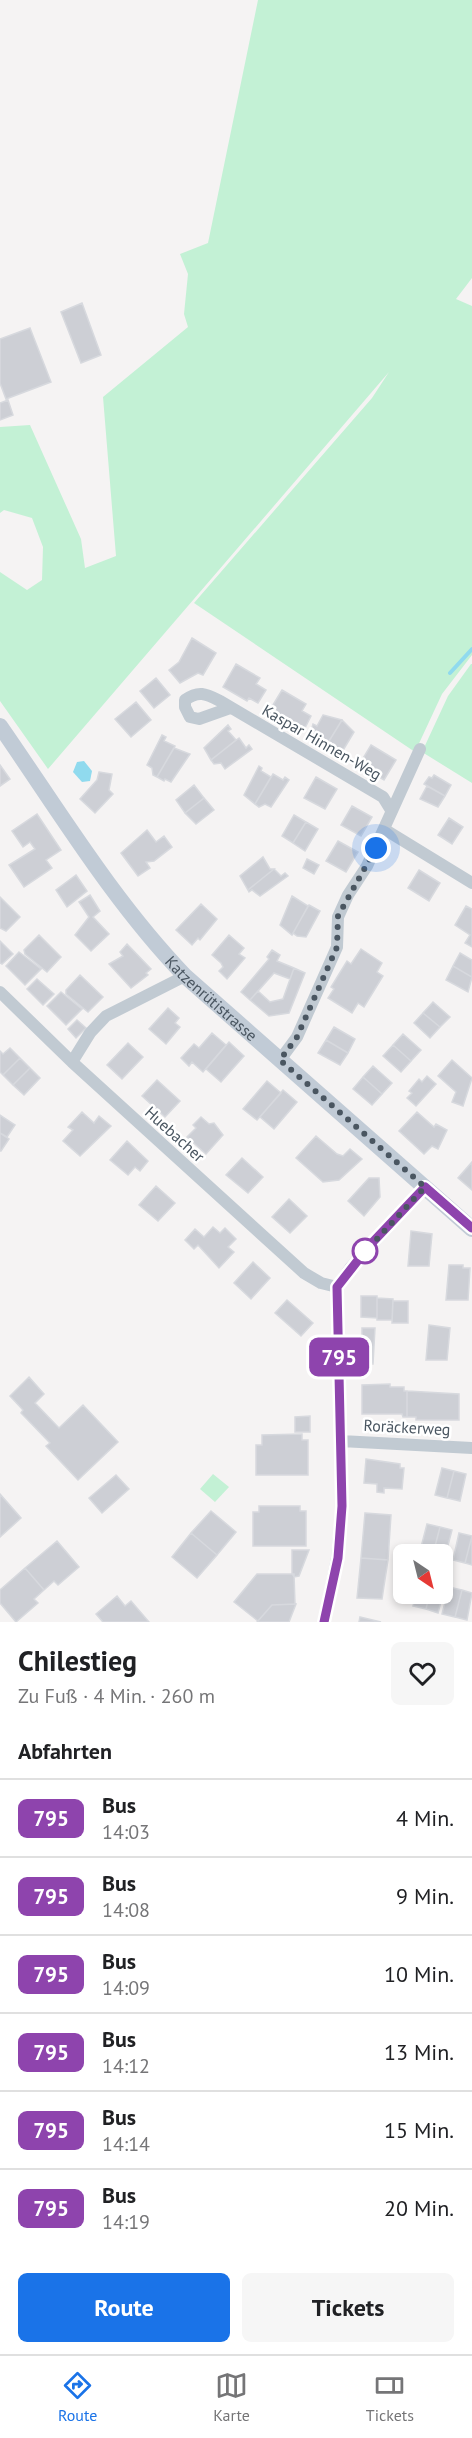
<!DOCTYPE html>
<html lang="de">
<head>
<meta charset="utf-8">
<style>
	body { margin:0; font-family:"PT Sans",sans-serif; background:#f6f6f6; color:#202124; height:100vh; display:flex; flex-direction:column; font-size:22px; white-space:nowrap }
	* { box-sizing:border-box; margin:0 }
	p { font-size:20px; color:#757577 }
	.icon { flex:none; width:33px; height:33px; fill:none; stroke:currentColor; stroke-width:2; stroke-linecap:round; stroke-linejoin:round }
	.map { position:relative; height:1622px; overflow:hidden }
	.panel { display:flex; flex-direction:column; background:#fff; flex:1 }
	.panel>* { flex:none }
	.badge { padding:0 12px; border-radius:9px; font-size:21px; line-height:39px }
	.needle { width:39px; rotate:145deg }
	.controls { position:absolute; left:393px; top:1544px; display:grid; gap:12px }
	.controls a { display:grid; place-items:center; width:60px; height:60px; border-radius:9px; background:#fff; box-shadow:0 3px 9px #0003; font-size:30px }
	.you { position:absolute; width:30px; height:30px; margin:-15px; border:4px solid #fff; border-radius:50%; background:#1a73e8; box-shadow:0 0 0 9px #1a73e833 }
	.map>.badge { position:absolute; translate:-50% -50%; box-shadow:0 0 0 3px #fff }
	h2 { padding:0 18px; font-size:22px; line-height:54px }
	.round { display:grid; place-items:center; flex:none; width:63px; height:63px; border-radius:9px; background:#f6f6f6 }
	.summary { display:flex; align-items:center; justify-content:space-between; height:102px; padding:0 18px }
	h1 { font-size:28px; font-weight:600; line-height:45px }
	.action { display:flex; gap:12px; margin-top:auto; padding:12px 18px }
	.action a { flex:1; height:69px; border-radius:9px; background:#1a73e8; color:#fff; font-size:24px; font-weight:600; line-height:69px; text-align:center }
	.action a+a { background:#f6f6f6; color:#202124 }
	ul { padding:0; list-style:none }
	li { display:flex; align-items:center; gap:18px; height:78px; padding:0 18px; border-top:2px solid #e0e0e0 }
	li div { flex:1 }
	li b { display:block; font-size:22px }
	li em { font-style:normal }
	li .badge { min-width:66px; font-weight:700; text-align:center }
	.dock { display:flex; justify-content:space-around; align-items:center; height:84px; border-top:2px solid #e0e0e0; background:#fff; font-size:16px; color:#757577 }
	.dock a { display:grid; justify-items:center; gap:3px }
	.dock .active { color:#1a73e8 }
	.map>svg:first-child { display:block }
	.green { fill:#c3f1d5 }
	.water { fill:#90daee }
	.lines { fill:none; stroke-linecap:round; stroke-linejoin:round }
	.stream { stroke:#90daee; stroke-width:4 }
	.building { fill:#cdcfd5; stroke:#d7d9de; stroke-width:1.5 }
	.street { stroke:#c1cad2; stroke-width:12 }
	.secondary { stroke:#c1cbd6; stroke-width:16 }
	.line-casing { stroke:#fff; stroke-width:14 }
	.line { stroke:#8e44ad; stroke-width:9 }
	.walk { stroke:#4a5661; stroke-width:6; stroke-dasharray:0 10.8 }
	.stop-dot { fill:#fff; stroke:#8e44ad; stroke-width:3 }
	.labels { text-anchor:middle; dominant-baseline:central; stroke-width:5; stroke-linejoin:round; paint-order:stroke }
	.street-label { font-size:16px; fill:#4a5661; stroke:#fff }
</style>
</head>
<body>
<div class="map">
<svg width="472" height="1622" viewBox="0 0 472 1622">
	<rect width="100%" height="100%" fill="#f5f3f3"/>
	<path class="green" d="M258,0H472V278L456,299L472,306V655L442,694L415,752L194,603L372,398L389,372L48,769L0,701V572L27,590L42,580L43,547L32,518L4,510L0,513V427L30,425L81,539L85,568L116,556L103,397L188,327L184,314L188,274L180,254L208,243Z
		M471,664H472V783L422,752L448,696Z
		M213,1474L229,1487L215,1502L200,1489Z"/>
	<path class="water" d="M84,761L92,771L90,781L82,782L73,772L77,762Z"/>
	<g class="lines">
		<path class="stream" d="M450,673L472,649"/>
	</g>
	<path class="building" d="M82,303L101,355L81,363L61,312Z
		M30,328L51,382L6,399L0,383V339Z
		M8,400L13,415L0,420V403Z
		M192,638L216,653L203,675L198,673L180,683L169,670L179,662Z
		M236,664L260,678L256,684L266,690L258,703L249,698L247,701L223,687Z
		M156,678L170,695L154,708L140,691Z
		M282,690L306,704L302,711L311,716L304,730L295,724L293,727L268,713Z
		M136,702L151,720L131,737L115,719Z
		M323,715L342,720L326,746L309,739L313,724L317,726Z
		M342,720L354,732L339,757L326,746Z
		M228,725L231,729L228,731L236,740L211,760L204,748Z
		M162,735L166,737L164,741L175,746L157,777L153,775L152,768L147,765Z
		M239,738L246,748L249,745L252,749L225,769L221,763L214,764L211,760Z
		M371,745L396,760L384,780L359,765Z
		M174,748L190,754L171,782L165,779L164,781L157,777Z
		M0,765L10,779L0,786Z
		M259,766L262,768L261,771L271,777L255,804L244,795Z
		M99,772L112,774L109,790L113,794L95,813L80,799L97,780Z
		M273,774L283,780L285,777L289,780L271,807L265,804L259,807L255,804Z
		M434,775L451,785L445,796L424,784L429,777L432,778Z
		M316,777L337,789L325,809L304,798Z
		M194,785L204,798L185,813L176,800Z
		M427,786L445,796L438,807L420,799Z
		M204,798L214,810L196,824L185,813Z
		M352,806L372,817L361,836L341,825Z
		M37,814L61,850L46,860L52,868L24,887L9,865L35,849L30,842L23,847L12,831Z
		M294,815L306,822L293,843L282,836Z
		M449,818L463,827L452,844L438,835Z
		M306,822L318,829L305,851L293,843Z
		M147,830L156,842L164,836L172,847L154,861L146,862L150,868L138,876L121,853Z
		M338,841L358,852L346,872L326,861Z
		M263,857L270,869H274L248,890L240,876Z
		M307,859L319,865L314,874L303,868Z
		M274,869L281,876L285,873L288,876L260,896L252,890L249,892L248,890Z
		M419,870L440,883L429,901L408,888Z
		M76,875L87,891L67,907L56,890Z
		M90,895L100,911L93,917L109,934L91,951L75,935L89,917L79,902Z
		M292,896L308,906L292,935L280,925Z
		M0,897L20,917L6,931L0,928Z
		M201,904L217,919L200,940L198,938L192,945L176,930Z
		M309,905L320,911L306,937L297,936L293,933Z
		M466,906L472,909V947L465,943L470,935L455,925Z
		M39,935L61,957L47,972L25,954L24,950Z
		M229,935L244,948L239,954L245,958L227,979L219,971L223,967L221,963L212,955Z
		M0,941L13,954L2,964L0,963Z
		M127,944L151,969L146,973L148,975L131,988L109,964L123,956L120,952Z
		M361,949L382,963L377,972L383,976L364,1007L358,1003L352,1013L328,998L334,989L331,987L347,961L351,964Z
		M272,950L280,955L277,961L294,968L290,979L274,973L250,1000L241,992L269,959L267,957Z
		M19,952L41,969L25,985L6,966Z
		M460,953L472,960V977L453,966Z
		M453,966L472,977L468,992L446,980Z
		M294,968L305,973L289,1013L269,1016L250,1000L258,991L270,1002L283,999Z
		M80,975L103,997L88,1012L66,994V990Z
		M37,979L54,994L43,1005L27,989Z
		M61,992L82,1009L66,1025L47,1006Z
		M433,1002L450,1017L440,1027L423,1013Z
		M168,1008L179,1018L175,1023L180,1027L166,1044L149,1029Z
		M423,1013L440,1027L430,1038L414,1023Z
		M77,1020L86,1028L76,1038L68,1029Z
		M334,1027L355,1039L348,1053L326,1040Z
		M212,1033L226,1045L203,1072L192,1062L189,1066L181,1058L194,1044L199,1048Z
		M403,1034L421,1050L411,1061L393,1045Z
		M326,1040L348,1053L340,1065L318,1053Z
		M229,1042L244,1056L221,1082L206,1069Z
		M128,1043L143,1057L122,1079L107,1065Z
		M393,1045L411,1061L401,1072L383,1056Z
		M10,1048L20,1058L3,1075L0,1072V1051L3,1054Z
		M20,1058L30,1068L13,1085L3,1075Z
		M452,1060L472,1078L463,1106L452,1102L456,1092L438,1076Z
		M373,1066L392,1083L382,1094L363,1077Z
		M30,1068L40,1078L24,1095L13,1085Z
		M427,1076L436,1084L416,1106L407,1098L412,1093L409,1091L419,1079L422,1082Z
		M363,1077L382,1094L372,1105L353,1089Z
		M157,1080L180,1101L165,1117L142,1096Z
		M267,1081L281,1093L257,1120L243,1109Z
		M283,1090L297,1102L274,1129L260,1117Z
		M82,1112L94,1123L99,1116L111,1126L80,1156L63,1141L73,1130L68,1127Z
		M417,1112L434,1127L436,1124L447,1130L438,1149L432,1146L424,1154L399,1131Z
		M0,1115L15,1125L7,1137L0,1133Z
		M201,1117L209,1124L214,1123L223,1135L206,1154L187,1137L196,1128L193,1125Z
		M0,1133L9,1139L1,1151H0Z
		M316,1136L337,1154L343,1156L350,1149L362,1159L339,1180L323,1182L296,1158Z
		M127,1141L148,1161L140,1171L135,1167L128,1175L110,1160Z
		M242,1158L263,1177L248,1193L226,1175Z
		M472,1162V1190L458,1178Z
		M369,1178H379L380,1197L364,1216L348,1201Z
		M156,1186L175,1203L158,1221L139,1205Z
		M289,1199L307,1216L290,1233L272,1217Z
		M213,1227L220,1233L225,1228L236,1239L228,1247L234,1252L219,1268L198,1245L194,1249L185,1240L195,1229L204,1237Z
		M411,1231L432,1234L429,1266H408Z
		M253,1262L270,1278L251,1299L234,1283Z
		M449,1265H463V1268H470L468,1300H446Z
		M361,1296H377V1318L361,1317Z
		M377,1298L393,1299L392,1320H377Z
		M287,1300L313,1323L301,1336L275,1313Z
		M393,1301H408V1323H392Z
		M429,1325L450,1328L447,1360H426Z
		M362,1328H375L373,1364H362Z
		M29,1377L44,1394L35,1403L59,1428L83,1405L118,1442L78,1480L46,1446L50,1443L21,1413L23,1410L10,1396Z
		M390,1384V1387H404V1391H407V1417H403L402,1414H362V1385Z
		M407,1391L459,1394V1420H416V1417H407Z
		M310,1416V1432H295V1417Z
		M302,1434V1440H308V1475H256V1445H262V1435Z
		M366,1459L400,1464V1468H404L402,1489L384,1488V1493L377,1492V1484L364,1483Z
		M442,1468L454,1471L447,1498L435,1495Z
		M454,1471L466,1474L460,1501L447,1498Z
		M116,1475L129,1489L102,1513L89,1498Z
		M0,1494L21,1518L0,1537Z
		M259,1506H300V1511H306V1546H253V1512H259Z
		M211,1511L236,1532L217,1555L191,1533Z
		M365,1513L391,1515L388,1560L361,1558Z
		M427,1524L440,1527L433,1554L420,1551Z
		M440,1527L452,1530L445,1557L442,1554H433Z
		M191,1533L217,1555L197,1578L172,1557Z
		M459,1533L472,1536L465,1563L453,1560Z
		M472,1536V1565L465,1563Z
		M57,1541L79,1567L58,1585L54,1581L44,1590L25,1568Z
		M292,1550H309L299,1576L294,1577L292,1573Z
		M361,1558L388,1560L382,1599L357,1598Z
		M25,1568L44,1590L34,1599L38,1603L16,1622L0,1603V1590Z
		M257,1574H294L295,1604L272,1605L258,1621L234,1602Z
		M442,1585L445,1586L438,1613L426,1609L430,1593H442Z
		M449,1587L462,1590L455,1617L442,1614Z
		M462,1590L472,1593L467,1620L455,1617Z
		M417,1593H430L426,1609L413,1606Z
		M117,1596L125,1606L131,1601L149,1622H103L96,1614Z
		M296,1604L289,1622H257L272,1605Z
		M360,1617L381,1622H359Z"/>
	<g class="lines">
		<path class="street" d="M230,708L199,719L190,717L185,707V700C199,690 206,694 220,701L383,797L391,810
			M384,829L472,883
			M0,992L72,1062L304,1273L321,1283L337,1287
			M280,1060L297,1037L337,947L338,917L348,895L367,866L420,749
			M72,1062L90,1033L106,1016L185,976
			M341,1441L472,1448
			M324,1622L337,1558L342,1506L337,1287L351,1267L425,1187"/>
		<path class="secondary" id="s1" d="M0,726C59,811 113,901 185,976L472,1229"/>
	</g>
	<g class="lines">
		<g class="line-casing">
			<path id="line" d="M324,1622L338,1558L342,1506L337,1287L370,1245L425,1187L472,1228"/>
		</g>
		<use href="#line" class="line"/>
		<path class="walk" d="M365,1251L364,1253L425,1187L280,1060L297,1037L337,947L338,916L376,848"/>
	</g>
	<circle class="stop-dot" cx="365" cy="1251" r="12"/>
	<g class="labels">
		<g class="street-label">
			<text transform="translate(322 742) rotate(30)">Kaspar Hinnen-Weg</text>
			<text stroke="none"><textPath href="#s1" startOffset="346">Katzenrütistrasse</textPath></text>
			<text transform="translate(175 1134) rotate(42)">Huebacher</text>
			<text transform="translate(407 1427) rotate(3)">Roräckerweg</text>
		</g>
	</g>
</svg>
<div class="controls">
<a><svg class="needle" viewBox="-14 -14 28 28"><path d="M0-13l5 13h-10z" fill="#e53935"/><path d="M0 13l5-13h-10z" fill="#757577"/></svg></a>
</div>
<div class="you" style="left:376px;top:848px"></div>
<b class="badge" style="left:339px;top:1357px;background:#8e44ad;color:#fff">795</b>
</div>
<section class="panel">
<div class="summary"><div><h1>Chilestieg</h1><p>Zu Fuß · 4 Min. · 260 m</p></div><a class="round"><svg class="icon" aria-label="heart" viewBox="0 0 24 24"><path d="M12 20l-8-8c-3-5 5-10 8-4 3-6 11-1 8 4z"/></svg></a></div>
<h2>Abfahrten</h2>
<ul>
<li><span class="badge" style="background:#8e44ad;color:#fff">795</span><div><b>Bus</b><p>14:03</p></div><em>4 Min.</em></li>
<li><span class="badge" style="background:#8e44ad;color:#fff">795</span><div><b>Bus</b><p>14:08</p></div><em>9 Min.</em></li>
<li><span class="badge" style="background:#8e44ad;color:#fff">795</span><div><b>Bus</b><p>14:09</p></div><em>10 Min.</em></li>
<li><span class="badge" style="background:#8e44ad;color:#fff">795</span><div><b>Bus</b><p>14:12</p></div><em>13 Min.</em></li>
<li><span class="badge" style="background:#8e44ad;color:#fff">795</span><div><b>Bus</b><p>14:14</p></div><em>15 Min.</em></li>
<li><span class="badge" style="background:#8e44ad;color:#fff">795</span><div><b>Bus</b><p>14:19</p></div><em>20 Min.</em></li>
</ul>
<div class="action"><a>Route</a><a>Tickets</a></div>
</section>
<nav class="dock">
<a class="active"><svg class="icon" aria-label="directions" viewBox="0 0 24 24"><path d="M12 3l9 9-9 9-9-9zM9 14v-3h6M13 9l2 2-2 2"/></svg>Route</a>
<a><svg class="icon" aria-label="map" viewBox="0 0 24 24"><path d="M3 6l6-2 6 2 6-2v14l-6 2-6-2-6 2zM9 4v14M15 6v14"/></svg>Karte</a>
<a><svg class="icon" aria-label="tickets" viewBox="0 0 24 24"><path d="M3 7h18v10H3zM15 7v10"/></svg>Tickets</a>
</nav>
</body>
</html>
